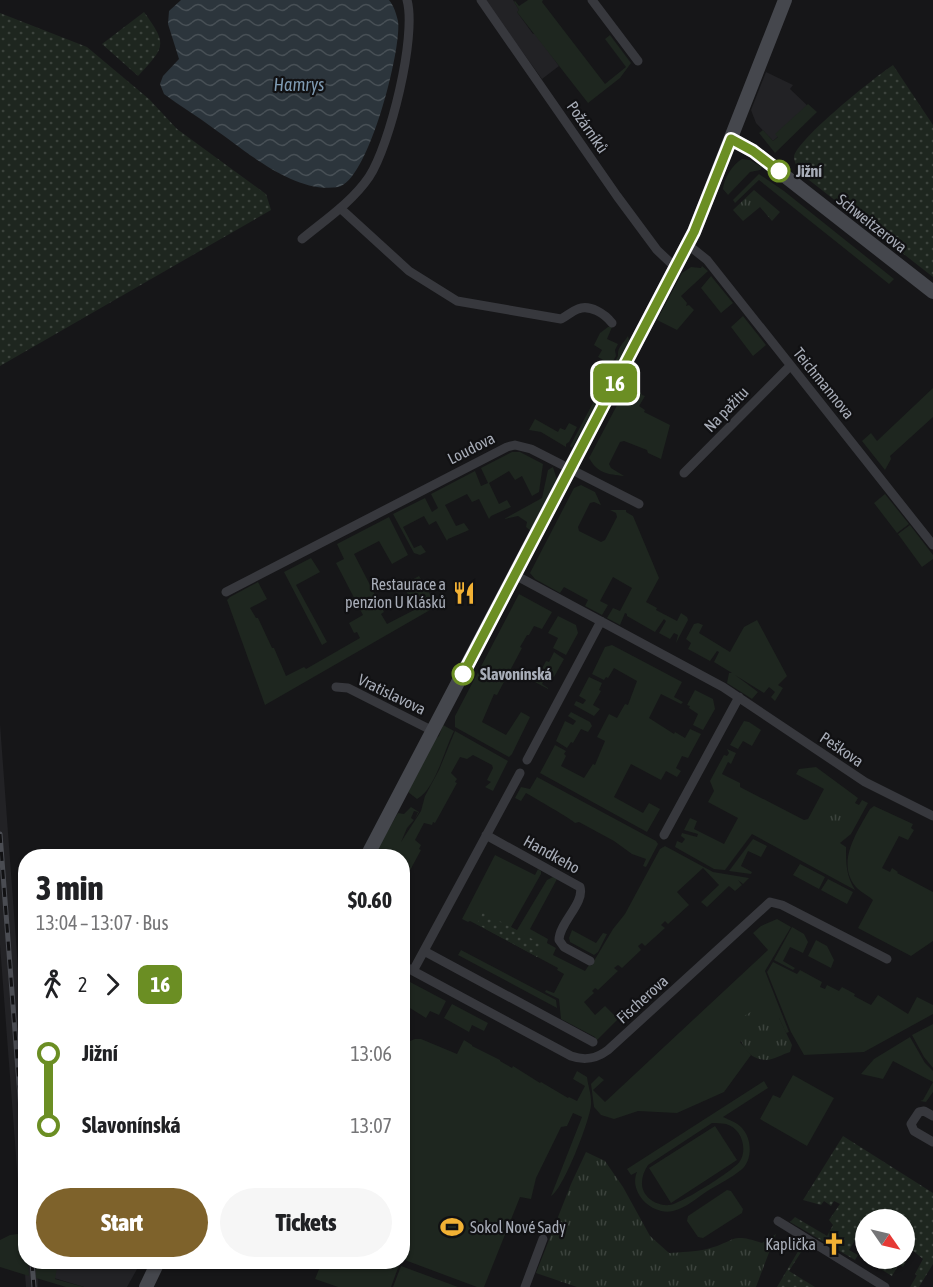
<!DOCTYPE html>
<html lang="en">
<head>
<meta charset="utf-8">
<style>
	body { margin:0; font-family:"Asap Condensed",sans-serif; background:#f6f6f6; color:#202124; height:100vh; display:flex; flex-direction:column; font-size:22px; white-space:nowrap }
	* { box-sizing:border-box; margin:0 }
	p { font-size:20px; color:#757577 }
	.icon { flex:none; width:33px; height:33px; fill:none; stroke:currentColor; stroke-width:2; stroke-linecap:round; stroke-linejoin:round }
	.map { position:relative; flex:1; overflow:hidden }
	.drawer { position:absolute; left:18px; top:849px; width:392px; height:420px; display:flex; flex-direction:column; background:#fff; border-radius:24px; box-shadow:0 2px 4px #0004 }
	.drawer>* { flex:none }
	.badge { padding:0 12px; border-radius:9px; font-size:21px; line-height:39px }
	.needle { width:39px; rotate:124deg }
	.fabs { position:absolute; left:855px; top:1209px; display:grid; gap:12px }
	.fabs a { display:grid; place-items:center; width:60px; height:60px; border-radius:50%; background:#fff; box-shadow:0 2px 4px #0004; font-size:30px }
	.map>.badge { position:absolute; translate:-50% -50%; box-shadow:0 0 0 3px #fff }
	.legs { display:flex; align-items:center; gap:9px; height:66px; padding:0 18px; font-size:20px }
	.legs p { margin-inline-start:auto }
	.headline { display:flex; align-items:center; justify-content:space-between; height:102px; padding:0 18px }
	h1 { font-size:33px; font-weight:800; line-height:45px }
	.primary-button { display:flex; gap:12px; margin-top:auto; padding:12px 18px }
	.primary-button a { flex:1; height:69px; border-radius:36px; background:#7e622b; color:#fff; font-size:24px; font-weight:800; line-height:69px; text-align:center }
	.primary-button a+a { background:#f6f6f6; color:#202124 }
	ul { padding:0 18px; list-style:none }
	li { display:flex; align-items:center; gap:21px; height:72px; font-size:22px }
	li i { display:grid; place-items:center; width:9px; height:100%; margin:0 8px; background:currentColor }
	li i::after { content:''; width:15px; height:15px; margin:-8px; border:4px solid; border-radius:50%; background:#fff }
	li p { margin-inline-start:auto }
	li:first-child i { background:linear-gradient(#0000 50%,currentColor 0) }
	li:last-child i { background:linear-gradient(currentColor 50%,#0000 0) }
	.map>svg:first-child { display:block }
	.built { fill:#222225 }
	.grass { fill:#1e261f; fill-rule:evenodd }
	.park { fill:url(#park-tufts) }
	.garden { fill:url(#garden-dots) }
	.water { fill:url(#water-waves) }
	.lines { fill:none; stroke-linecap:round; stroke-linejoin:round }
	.street { stroke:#37383d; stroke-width:9 }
	.secondary { stroke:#45474d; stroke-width:14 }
	.rail-casing { stroke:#4a4c52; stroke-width:5 }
	.rail { stroke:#111113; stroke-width:3; stroke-dasharray:9; stroke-linecap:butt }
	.line-1-casing { stroke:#fff; stroke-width:14 }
	.line-1 { stroke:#6b8e23; stroke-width:9 }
	.stop-1-dot { fill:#fff; stroke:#6b8e23; stroke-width:3 }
	.labels { text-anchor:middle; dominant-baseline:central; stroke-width:4.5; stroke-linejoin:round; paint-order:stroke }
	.street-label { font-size:16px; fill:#a8adb8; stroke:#111113 }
	.stop-label { font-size:16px; font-weight:bold; fill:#a8adb8; stroke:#111113; text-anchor:start }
	.poi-label { font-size:16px; fill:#a8adb8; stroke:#111113; text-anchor:end }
	.water-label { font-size:18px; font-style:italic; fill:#7f9bb3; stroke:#111113 }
</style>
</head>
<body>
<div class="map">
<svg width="933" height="1287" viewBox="0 0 933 1287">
	<defs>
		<pattern id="park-tufts" width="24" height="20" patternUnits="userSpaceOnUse" patternTransform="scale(1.5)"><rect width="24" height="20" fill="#1e261f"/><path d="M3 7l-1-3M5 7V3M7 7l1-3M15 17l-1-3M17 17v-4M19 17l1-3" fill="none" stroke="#3c433d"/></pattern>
		<pattern id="garden-dots" width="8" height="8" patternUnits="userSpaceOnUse" patternTransform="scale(1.5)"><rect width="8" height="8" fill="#1e261f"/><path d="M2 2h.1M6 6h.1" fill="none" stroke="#3c433d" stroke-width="1.8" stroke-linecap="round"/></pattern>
		<pattern id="water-waves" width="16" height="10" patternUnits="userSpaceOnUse" patternTransform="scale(1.5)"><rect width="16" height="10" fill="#2c353c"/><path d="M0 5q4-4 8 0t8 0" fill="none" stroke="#485056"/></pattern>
	</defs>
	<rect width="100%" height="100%" fill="#161618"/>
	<path class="built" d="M485,0H513L519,10L517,12L533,34L535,33L559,66L542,79Z
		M766,72L793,85L790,89L810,108L773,141L756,123L751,110Z
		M0,724L25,1063L26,1262H37L38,1287H26L0,945Z
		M57,1262H141L127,1287H84L54,1278Z"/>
	<path class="grass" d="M528,0H543L542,2L605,84L626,67L605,39L610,35L631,63L620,78L588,103L517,12L519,10L514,2L515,1L519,6Z
		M808,104L817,112L775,153L759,133L763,130L773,141L778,137L775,134Z
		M742,159L750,160L762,167L760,170L750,172L728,195L723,189C724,178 732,165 742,159Z
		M759,174L784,191L894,279L889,284L759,180L735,203L733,200Z
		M702,266L708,271L681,296L687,303L686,306L689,305L694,310L677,330L657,320L682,273L691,267L701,268Z
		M711,276L733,303L721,313L701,288Z
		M743,316L766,345L753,356L731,327Z
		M608,327H612L607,339L618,344L615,350L616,356L603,378L598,375L605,361L598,357L602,350L594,345L600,333Z
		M628,336L630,343L572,448L570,446L618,356C617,347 624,343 628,336Z
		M632,377L639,381V385L633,386V390H639L642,395L645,396L639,406L645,410L644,412L670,425L661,459L648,453L647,450L624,441L620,442L609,464L611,468L624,476C608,474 598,474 589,458Z
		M933,388V417L890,456L891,459L885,470L862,441L871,433L877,441Z
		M535,419L558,432L560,428L565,430L569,423L577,427L569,442L566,444V447L541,432L529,430Z
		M512,452H520L543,464L539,492L532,496L522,476L515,480L509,471L489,483L499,504L507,500L511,507L491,516L489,519L479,499L472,502L467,494L445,505L456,526L464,523L469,530L448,539L447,541L436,521L429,525L424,516L403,527L414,548L421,545L426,552L420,555L414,553L393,514L425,498L432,512L438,508L431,494L475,471L481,486L488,483L481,468Z
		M553,467L557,480L531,531L526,527L527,522L518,516L504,519L542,498L548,470Z
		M581,485L595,492L601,505L594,502L590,503L578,527L579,531L601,542L605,540L617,517L616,513L610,510H626V512L633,516L659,578L646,602L657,608L656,610L677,621L681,613L687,617L688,620L676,643L678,635L674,633L670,639L659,633L666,621L664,619L655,632L627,616V614L625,613L620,625L607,618L613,608L620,611L632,588L613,577L600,601L608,605L602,615L585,606L588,600L564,587L560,593L535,579L530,573L574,488Z
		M885,494L909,524L897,533L874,503Z
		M389,517L408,555L392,564L379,541L354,554L384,612L381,614L387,624L418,608L415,602L412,603L403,585L419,576L437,606L265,705L227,600L230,597L258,582L267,599L250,608L256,618H258L272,648H274L286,676L304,667L306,669L360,638L357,632L354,633L349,623L363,615L336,563L344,559L337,544Z
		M910,525L933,555V559L922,567L898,534Z
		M311,558L320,572L296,585L327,642L322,645L284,572Z
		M519,594L552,612L542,629L534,626L529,635H527L520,647L522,648L497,695L494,694L482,722L506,735L521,712L530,717L512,754L509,757L455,727V716Z
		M558,616L576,625L578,633L566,655L553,648L558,638L548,633Z
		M757,620L787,676L778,685L783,688L775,701L771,697L775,692L769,687L764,693L735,675L758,692L752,699L727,683L729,673H732L714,662L719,652L717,651L710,661L688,649L691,643L686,639L694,624L698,623L703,625L699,633L730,652L744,627Z
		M612,645L682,682L674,697L683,702L681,704L661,694L649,718L674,734L675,732L685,738L690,729L701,734L688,758L682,756L676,768L681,771L677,777L666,771L661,780L631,764L614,797L643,813L649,803L660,809L647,832L540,773L555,745L566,751L564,754L566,756L561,766L584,778L593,764L595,765L605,741L597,737L609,714L617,718L625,704L628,705L637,681L614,668L608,678L606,677L604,680L592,674L605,647Z
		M554,652L564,659L554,677L548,674L542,684L548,688V689L535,682L546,661L549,662Z
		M589,677L602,683L599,690L601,691L593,705L600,709L594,716L574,705L576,701L583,704L586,700L579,696Z
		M695,690L713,699L715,709L703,730L693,725L698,714L689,708L690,706L687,705Z
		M571,712L590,722L592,726L588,732L581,729L573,743L571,742L567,748L556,741L565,721L573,725L576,721L568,716Z
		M744,721L749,722L761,730L752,746L743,741L738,749L730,745Z
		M443,725L454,731C445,748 435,790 417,799L408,792L435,739L439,736Z
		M455,731L508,761L493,791L485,787L491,782L487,780L493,768L492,765L473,755L467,759L460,757L451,773L457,779L455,782L457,783L435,823L433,822L432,825L424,823L415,840L421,845L419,849L421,850L402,885V856H373L398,813L404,814L411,807L419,812L415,819L418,812L414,811L411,818L414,820L407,828L401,842L421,811L425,796L439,770Z
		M727,749L736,753L731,764L728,762L722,774L740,783V787L804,820L808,819L824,789L796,774L799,769L816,767L858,798L855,803L859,805L862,800L868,803L851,834L840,843L846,847C846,864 846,875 855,890L752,834L725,870L714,869L675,847L677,841L682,843L685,839L681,836L682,833L697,837L698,834L684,830L690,818L697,821L694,829L724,844L738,818L708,802L714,791L710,781L724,755L727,756L729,753Z
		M537,777L656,841L658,844L646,867L643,866L646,859L632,854L614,841L579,822L575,823C573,820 533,797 526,793L521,801L515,798L521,787L530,789Z
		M874,806L913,824L911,828L914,830L908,840L899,836L882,868L890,872L892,868L898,872L897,873L933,892V941L911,956L858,928L873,900C869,896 862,893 858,889C834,865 857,832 870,809Z
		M753,839L767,846L761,857L748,851L741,866L752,872L751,874L729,871Z
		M665,846L713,872L749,878L743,884L738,880L742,885L735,891L729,886L707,907L701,902L719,885L703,868L677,892L689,905L668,924L665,921L661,925L665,928L645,946L642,943L638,946L641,950L622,968L618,965L614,968L618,971L598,990L595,988L592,991L594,993L584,1002L595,1015L605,1006L618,1019L596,1041L595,1037L561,1019L559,999L545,992L546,990L554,993L564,974L557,970L558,968L470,921L468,922L462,919L495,855L535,875L538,869L541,871V874L511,927L517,930L547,880L553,877L557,879L530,929L548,939L547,943L556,948L553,955L585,971L589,965L591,966L613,929L625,914L660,849Z
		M800,864L825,877L819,889L793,875Z
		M828,879L853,892L847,904L821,890Z
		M777,919L791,927L765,971L789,1032L786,1033L779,1018L740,1042L751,1055L724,1092L677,1113L638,1111L614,1119L601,1115L594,1107L591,1084L599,1076L604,1080L593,1090L605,1102L768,950L753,933L761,926Z
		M792,927L804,934L808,942L803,953L790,947L783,961L795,968L793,970L774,960Z
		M572,930L596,943L603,933L607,934L598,952L594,955L570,942L569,938Z
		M816,940L827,946L834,960L831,968L808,956Z
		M461,950L556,1000L557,1008L458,955Z
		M773,962L797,974L800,970L822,982L820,987L825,989L827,985L839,991L842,987L855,994L854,996L871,1005L878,995L908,1014L917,997L933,1005V1014L864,1052L804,1055L791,1032L767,972Z
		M410,982L446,1001L439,1015L430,1011L426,1018L402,1003V996Z
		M452,1004L488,1023L484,1031L472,1025L469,1032L444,1018Z
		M933,1024V1068L924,1057L912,1035Z
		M910,1037L925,1063L933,1071V1092L926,1102L920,1101L923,1100L933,1082L893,1061L883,1079L861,1074L874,1059Z
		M415,1039H421L457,1054L464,1040L472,1045V1046L500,1060V1061L512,1068L513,1066L540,1083L541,1082L568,1098L569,1097L577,1101L585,1086L573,1079L577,1071L587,1077C588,1086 592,1096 591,1105C590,1120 563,1190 551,1196L582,1117L573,1113L567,1126L561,1127L536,1178L531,1199L520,1197L484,1287H477L402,1259V1050L410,1041Z
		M793,1075L834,1098L807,1146L760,1119L773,1095L780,1098Z
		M764,1081L768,1088L723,1117C729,1120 737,1122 742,1128C752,1139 753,1160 741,1170C731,1178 719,1184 709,1190C698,1197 686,1208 673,1211C652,1216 628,1192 637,1172L631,1175L627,1169ZM712,1123C716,1123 721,1123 726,1124C741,1128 748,1148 740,1161C735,1170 680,1204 670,1205C661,1206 651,1202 646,1195C639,1186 642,1174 648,1165Z
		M715,1126L737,1160L671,1203L649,1168Z
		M727,1190L731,1191L743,1209L742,1213L703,1238L698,1237L687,1221L688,1216Z
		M25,1233L26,1262H28L29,1276L0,1267V1240L10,1235Z
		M35,1262H58L55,1279L84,1287H66L36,1278Z
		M322,1262H388L399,1265L391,1287H338L315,1279Z
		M401,1266L458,1287H393Z"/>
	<path class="park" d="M754,190L780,212L772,221L760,207L743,221L733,210Z
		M833,797L851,807L839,829L820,820Z
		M759,1007L779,1018L792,1045L790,1052C783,1054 773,1060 766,1060C746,1059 740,1042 738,1026L744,1016Z
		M586,1152L605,1161L623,1187L650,1236L669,1253C681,1252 695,1252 707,1249C736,1242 729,1232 762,1243L776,1234L756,1287H577L536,1273L571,1184Z"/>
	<path class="garden" d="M144,12C168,45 165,47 138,76L102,44Z
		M0,13L87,47L149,99L177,129L266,194L271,210L0,366Z
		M893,65L933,125V277L809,180C803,174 794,166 794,157C796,140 876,76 893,65Z
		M483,912L543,945L537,957L477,924Z
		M843,1136L933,1193V1264L919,1287H910L917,1275L915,1274L923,1259L912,1250L903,1267L899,1264L892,1276L879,1268L885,1259L904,1258V1220H866L865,1229L863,1228L849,1250L858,1255L855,1260L790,1222L795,1217L827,1236L833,1225L829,1220L840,1204L834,1201L831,1206L824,1201L821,1205L803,1200Z
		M800,1248L803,1249L789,1271L815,1287H777Z"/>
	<path class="water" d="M181,0H389C394,6 396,13 398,21C402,49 368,182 338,187C294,194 246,151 213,128C197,116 180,106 164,94L160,84L163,76L179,59L168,24L169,11Z"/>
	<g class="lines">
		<path class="street" d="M481,0L617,196L657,250L675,267
			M592,0L638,61
			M340,208L409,271L457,301L561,319C567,316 572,311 578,309C590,304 605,314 612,323
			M302,239C325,220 352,202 369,177C390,145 417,36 407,0
			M687,244L707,260L933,545
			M684,473L790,366
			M515,575L723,687L865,782L933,816
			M226,592L507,447L515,445L531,449L639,504
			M336,687L348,688L433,731
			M527,760L601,621
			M486,835L580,887C585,903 559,923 559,940L564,947L590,961
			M664,835L739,697
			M424,951L593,1042
			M402,965L571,1056C585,1061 596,1059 608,1050L770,902L782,905L887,959
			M413,971L520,773
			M933,1116L924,1111L919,1112L911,1124L914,1131L933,1142
			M778,1221L885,1287
			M525,1287L543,1239"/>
		<path class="secondary" d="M731,139L753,151L933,292
			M367,856L694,232L785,0
			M146,1287L158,1262"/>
		<g class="rail-casing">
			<path id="rail" d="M0,834L26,1176
				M32,1262L34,1287"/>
		</g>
		<use href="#rail" class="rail"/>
	</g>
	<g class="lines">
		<g class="line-1-casing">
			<path id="line-1" d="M463,674L694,232L731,139L753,151L779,171"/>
		</g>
		<use href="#line-1" class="line-1"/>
	</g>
	<defs>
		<g id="restaurant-bare" transform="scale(1.8)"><path d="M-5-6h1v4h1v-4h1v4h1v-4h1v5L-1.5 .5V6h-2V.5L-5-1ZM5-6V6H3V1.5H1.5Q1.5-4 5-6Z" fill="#f2b134" stroke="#111113" stroke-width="2.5" paint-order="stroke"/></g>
		<g id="stadium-bare" transform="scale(1.8)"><path d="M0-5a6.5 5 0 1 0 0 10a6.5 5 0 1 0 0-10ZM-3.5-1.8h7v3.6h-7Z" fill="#f2b134" stroke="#111113" stroke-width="2.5" paint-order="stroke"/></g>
		<g id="church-bare" transform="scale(1.8)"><path d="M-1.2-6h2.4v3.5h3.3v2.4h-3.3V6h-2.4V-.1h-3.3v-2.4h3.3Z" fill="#f2b134" stroke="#111113" stroke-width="2.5" paint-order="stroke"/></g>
	</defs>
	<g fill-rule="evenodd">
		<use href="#restaurant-bare" x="464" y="593"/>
		<use href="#stadium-bare" x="452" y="1227"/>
		<use href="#church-bare" x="834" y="1244"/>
	</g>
	<g class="stop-1-dot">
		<circle cx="779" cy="171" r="10"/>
		<circle cx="463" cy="674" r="10"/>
	</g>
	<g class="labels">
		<g class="street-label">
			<text transform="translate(588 127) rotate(55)">Požárníků</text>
			<text transform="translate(872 223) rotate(38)">Schweitzerova</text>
			<text transform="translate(824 383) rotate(51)">Teichmannova</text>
			<text transform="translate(726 409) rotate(-46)">Na pažitu</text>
			<text transform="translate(471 448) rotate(-27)">Loudova</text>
			<text transform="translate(392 694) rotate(26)">Vratislavova</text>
			<text transform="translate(842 749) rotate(34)">Peškova</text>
			<text transform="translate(552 854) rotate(29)">Handkeho</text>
			<text transform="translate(642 999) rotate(-42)">Fischerova</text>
		</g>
		<g class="stop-label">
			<text x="796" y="171">Jižní</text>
			<text x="480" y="674">Slavonínská</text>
		</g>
		<g class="poi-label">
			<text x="446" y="584">Restaurace a<tspan x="446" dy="18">penzion U Klásků</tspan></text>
			<text x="470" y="1227" text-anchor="start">Sokol Nové Sady</text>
			<text x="816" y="1244">Kaplička</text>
		</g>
		<g class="water-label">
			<text x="299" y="84">Hamrys</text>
		</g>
	</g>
</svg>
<div class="fabs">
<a><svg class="needle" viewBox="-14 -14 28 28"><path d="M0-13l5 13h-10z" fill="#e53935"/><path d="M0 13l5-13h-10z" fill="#757577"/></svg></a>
</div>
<b class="badge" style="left:615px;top:383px;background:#6b8e23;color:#fff">16</b>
<section class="drawer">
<div class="headline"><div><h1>3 min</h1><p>13:04 – 13:07 · Bus</p></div><b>$0.60</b></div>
<div class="legs"><svg class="icon" aria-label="walk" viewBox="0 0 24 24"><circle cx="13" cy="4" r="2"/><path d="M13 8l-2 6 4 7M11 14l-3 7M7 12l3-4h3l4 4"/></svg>2<svg class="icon" aria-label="forward" viewBox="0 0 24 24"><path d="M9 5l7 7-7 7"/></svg><b class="badge" style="background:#6b8e23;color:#fff">16</b></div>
<ul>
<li><i style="color:#6b8e23"></i><b>Jižní</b><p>13:06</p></li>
<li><i style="color:#6b8e23"></i><b>Slavonínská</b><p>13:07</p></li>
</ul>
<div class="primary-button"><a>Start</a><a>Tickets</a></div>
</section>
</div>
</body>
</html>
